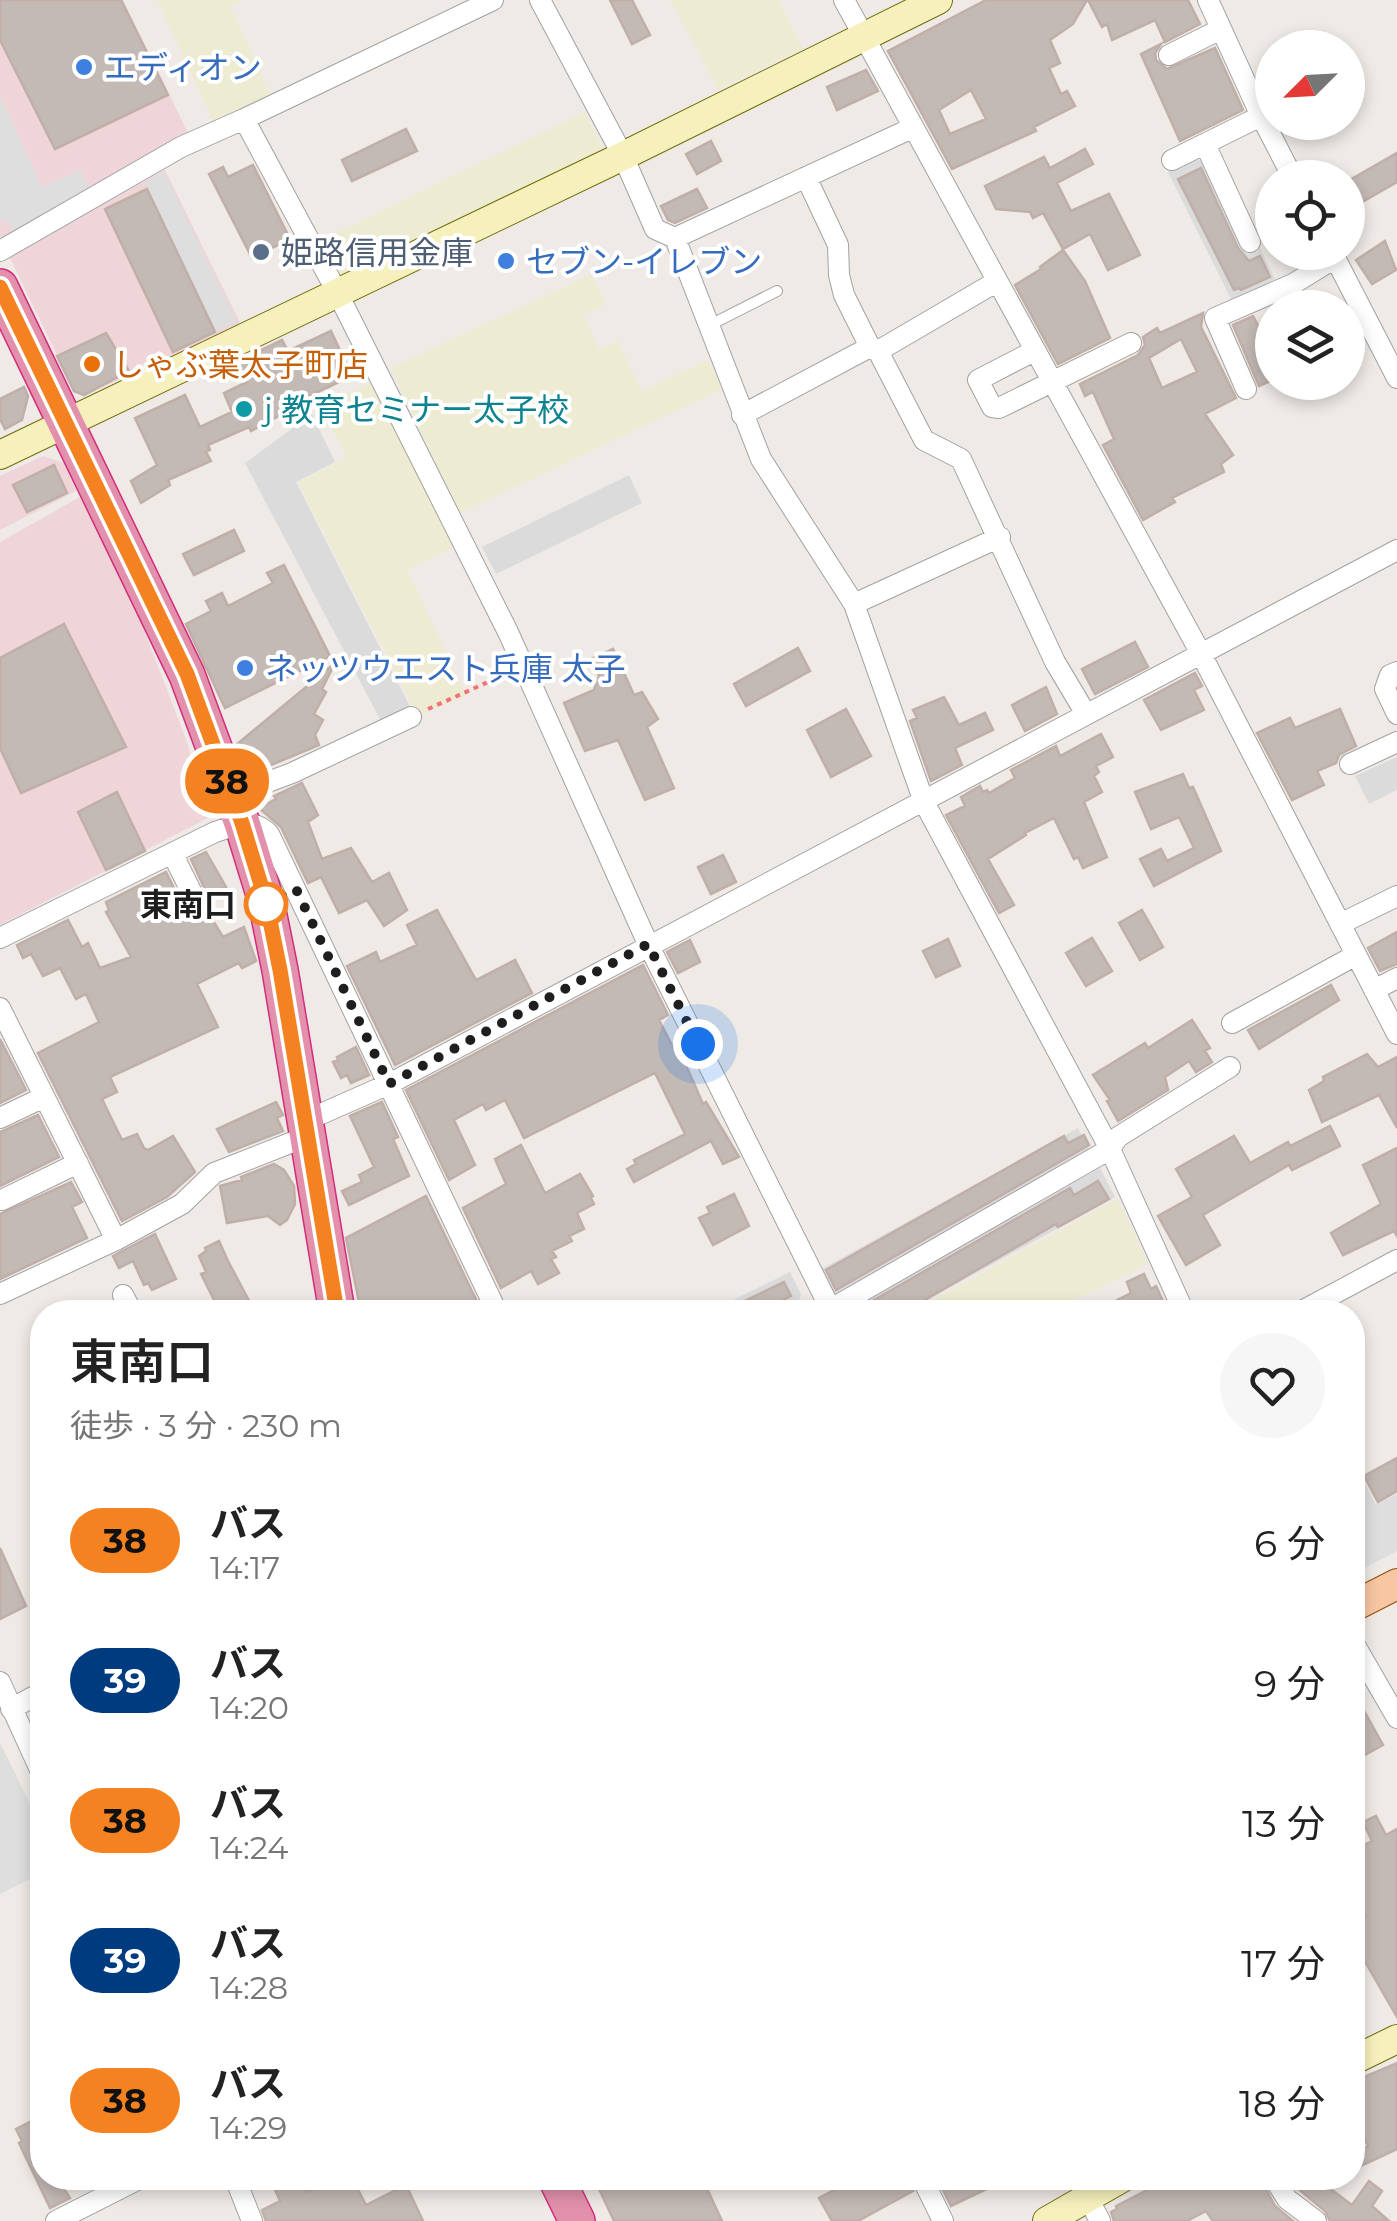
<!DOCTYPE html>
<html lang="ja">
<head>
<meta charset="utf-8">
<style>
	body { margin:0; font-family:Montserrat,"Noto Sans JP",sans-serif; background:#f6f6f6; color:#222; height:100vh; display:flex; flex-direction:column; font-size:38px; white-space:nowrap }
	* { box-sizing:border-box; margin:0 }
	p { font-size:32px; color:#767676 }
	.icon { flex:none; width:55px; height:55px; fill:none; stroke:currentColor; stroke-width:2; stroke-linecap:round; stroke-linejoin:round }
	.map { position:relative; flex:1; overflow:hidden }
	.details { position:absolute; left:30px; top:1300px; width:1335px; height:890px; display:flex; flex-direction:column; background:#fff; border-radius:40px; box-shadow:0 5px 15px #0003 }
	.details>* { flex:none }
	.badge { padding:0 20px; border-radius:32px; font-size:35px; line-height:65px }
	.needle { width:65px; rotate:246deg }
	.controls { position:absolute; left:1255px; top:30px; display:grid; gap:20px }
	.controls a { display:grid; place-items:center; width:110px; height:110px; border-radius:50%; background:#fff; box-shadow:0 5px 15px #0003; font-size:50px }
	.you { position:absolute; width:50px; height:50px; margin:-25px; border:8px solid #fff; border-radius:50%; background:#1a73e8; box-shadow:0 0 0 15px #1a73e833 }
	.map>.badge { position:absolute; translate:-50% -50%; box-shadow:0 0 0 5px #fff }
	.round { display:grid; place-items:center; flex:none; width:105px; height:105px; border-radius:52px; background:#f6f6f6 }
	.headline { display:flex; align-items:center; justify-content:space-between; height:170px; padding:0 40px }
	h1 { font-size:48px; font-weight:600; line-height:75px }
	ul { padding:0; list-style:none }
	li { display:flex; align-items:center; gap:30px; height:140px; padding:0 40px }
	li div { flex:1 }
	li b { display:block; font-size:38px }
	li em { font-style:normal }
	li .badge { min-width:110px; font-weight:700; text-align:center }
	.map>svg:first-child { display:block }
	.residential { fill:#dcdbdc }
	.commercial { fill:#efd5d8 }
	.farmland { fill:#edebd1 }
	.parking { fill:#dedede }
	.building { fill:#c3b9b5; stroke:#c0afa8; stroke-width:2.5; fill-rule:evenodd }
	.lines { fill:none; stroke-linecap:round; stroke-linejoin:round }
	.lane-casing { stroke:#a2a2a2; stroke-width:12 }
	.street-casing { stroke:#a2a2a2; stroke-width:22 }
	.secondary-casing { stroke:#716e0a; stroke-width:30 }
	.primary-casing { stroke:#925107; stroke-width:32 }
	.highway-casing { stroke:#d22d7c; stroke-width:38 }
	.path { stroke:#f37277; stroke-width:4; stroke-dasharray:5 5; stroke-linecap:butt }
	.lane { stroke:#fff; stroke-width:10 }
	.street { stroke:#fff; stroke-width:20 }
	.secondary { stroke:#f6f1bc; stroke-width:28 }
	.primary { stroke:#f7c6a2; stroke-width:30 }
	.highway { stroke:#e290ab; stroke-width:35 }
	.line-casing { stroke:#fff; stroke-width:22 }
	.line { stroke:#f58220; stroke-width:15 }
	.walk { stroke:#1e1e1e; stroke-width:10; stroke-dasharray:0 18 }
	.shop-dot { fill:#3f7fe0; stroke:#fff; stroke-width:4 }
	.service-dot { fill:#5c6f8a; stroke:#fff; stroke-width:4 }
	.food-dot { fill:#e8710a; stroke:#fff; stroke-width:4 }
	.culture-dot { fill:#0f9aa8; stroke:#fff; stroke-width:4 }
	.stop-dot { fill:#fff; stroke:#f58220; stroke-width:5 }
	.labels { text-anchor:middle; dominant-baseline:central; stroke-width:8; stroke-linejoin:round; paint-order:stroke }
	.shop-label { font-size:32px; fill:#366cbe; stroke:#fff; text-anchor:start }
	.service-label { font-size:32px; fill:#4e5e75; stroke:#fff; text-anchor:start }
	.food-label { font-size:32px; fill:#c56008; stroke:#fff; text-anchor:start }
	.culture-label { font-size:32px; fill:#0d838f; stroke:#fff; text-anchor:start }
	.stop-label { font-size:32px; font-weight:bold; fill:#1e1e1e; stroke:#fff; text-anchor:end }
</style>
</head>
<body>
<div class="map">
<svg width="1397" height="2221" viewBox="0 0 1397 2221">
	<rect width="100%" height="100%" fill="#efeae5"/>
	<path class="residential" d="M1194,158L1205,163L1246,252L1260,247L1275,279L1262,287L1231,299L1168,172Z
		M312,414L335,462L296,482L412,711L383,725L245,463Z
		M629,475L642,503L496,574L482,547Z
		M1397,757V790L1369,804L1355,776Z
		M1078,1128L1094,1158L832,1302L816,1272Z
		M1100,1168L1115,1197L905,1312H838Z
		M790,1272L801,1294L798,1305L783,1312H709Z"/>
	<path class="commercial" d="M0,0H123L190,137L6,239L0,236Z
		M165,170L241,325L96,390L71,384L9,256Z
		M43,456L64,463L76,491L0,530V476Z
		M80,497L110,542L187,742L208,818L0,925V542Z"/>
	<path class="farmland" d="M157,0H241L230,6L272,99L215,125Z
		M671,0H778L803,49L718,89Z
		M585,112L603,150L347,278L338,274L320,241Z
		M591,275L605,304L583,315L599,350L618,341L642,391L708,360L722,389L459,513L391,368Z
		M371,382L455,546L407,570L466,695L418,716L298,482L348,457L321,409Z
		M1117,1199L1148,1263L1051,1312H912Z"/>
	<path class="parking" d="M0,96L42,187L80,170L91,191L13,232L7,219L0,222Z
		M164,172L237,322L216,331L145,183Z
		M1360,1474L1376,1505L1397,1494V1551L1353,1574V1478Z
		M0,1743L42,1828V1873L0,1894Z"/>
	<path class="building" d="M0,0H121L168,95L55,149L0,40Z
		M610,0H632L650,35L632,44Z
		M986,0H1087L1073,24L1050,40L1060,63L1049,68L1061,94L1067,91L1075,106L1034,127L1036,131L952,169L888,51ZM971,90L986,119L950,134L939,110Z
		M1088,0H1188L1200,24L1165,42L1155,20L1112,40L1107,24L1102,27Z
		M1161,44L1155,53L1156,60L1167,69L1215,48L1243,110L1180,141L1141,54Z
		M866,70L878,91L837,110L827,87Z
		M406,129L417,151L352,181L342,160Z
		M711,141L721,161L697,174L686,154Z
		M1085,149L1093,164L1057,183L1071,211L1109,194L1140,255L1108,270L1090,234L1063,249L1043,213L1033,218L1030,212L996,209L985,186L1044,157L1050,168Z
		M1397,153V182L1348,210V181Z
		M253,165L290,239L252,258L209,174L223,167L228,177Z
		M1201,168L1238,248L1249,261L1260,256L1270,277L1241,290L1239,288L1234,290L1178,179Z
		M147,189L215,332L173,352L105,209Z
		M697,189L707,208L675,223L668,220L661,206Z
		M1385,241L1396,270L1372,284L1356,260Z
		M1063,250L1085,281L1110,338L1058,364L1015,285L1041,269L1040,267Z
		M1203,313L1201,327L1236,398L1205,414L1233,455L1221,464L1224,472L1172,498L1175,502L1143,520L1103,445L1114,439L1093,392L1085,396L1080,384L1138,355L1145,345L1143,337L1157,328L1160,333ZM1181,339L1197,372L1162,388L1149,358Z
		M1253,316L1272,351V380L1259,386L1233,325Z
		M331,331L352,376L290,405L291,408L277,417L251,431L249,427L208,445L210,450L206,452L211,461L168,480L170,485L141,503L131,481L157,465L135,418L185,395L200,427L232,412L224,393L247,382L237,362L282,340L288,351Z
		M106,333L129,371L84,395L74,391L57,356Z
		M24,387L28,396L22,420L5,429L0,419V399Z
		M54,465L67,493L27,512L13,485Z
		M234,530L244,551L194,575L183,554Z
		M284,565L330,656L225,708L186,624L211,611L206,601L222,593L228,606L273,583L267,573Z
		M64,624L126,747L21,793L0,748V658Z
		M1135,642L1148,667L1095,694L1082,669Z
		M798,648L810,671L746,706L734,684Z
		M613,649L634,695L642,692L658,719L647,727L674,788L645,800L618,740L585,751L564,703L594,690L599,676L591,659Z
		M335,663L322,689L326,692L314,714L323,720L315,735L319,745L247,775L236,745Z
		M1195,673L1202,686L1194,690L1204,710L1161,730L1144,700Z
		M1046,687L1057,714L1025,731L1012,705Z
		M944,697L959,725L985,713L993,730L955,748L962,765L931,781L910,721L917,718L913,710Z
		M846,709L871,756L831,777L807,730Z
		M1340,709L1356,746L1339,755L1336,763L1317,771L1324,785L1292,800L1257,733L1290,718L1295,728Z
		M1101,734L1113,757L1096,766L1099,772L1094,776L1102,792L1084,802L1107,857L1083,868L1078,857L1074,859L1054,818L1025,833L1026,835L988,859L1014,905L999,913L946,815L965,806L961,797L980,786L983,792L987,790L989,793L1015,778L1011,770L1056,746L1060,756Z
		M1183,774L1189,788L1193,787L1221,851L1154,886L1140,859L1161,849L1167,861L1194,848L1179,817L1151,829L1135,792Z
		M302,783L318,815L308,822L322,859L351,848L372,882L389,873L407,910L384,926L367,900L339,913L321,877L308,883L281,827L259,808L276,799L274,796Z
		M117,792L145,851L106,870L78,812Z
		M206,852L226,887L208,896L191,859Z
		M723,855L736,882L711,894L698,867Z
		M166,872L183,906L193,913L205,908L223,937L244,927L256,961L242,968L239,963L197,984L218,1027L110,1077L117,1092L102,1099L122,1140L137,1134L144,1148L148,1150L173,1136L195,1172L167,1197L122,1221L38,1053L99,1022L86,994L76,999L60,968L43,976L31,954L23,958L17,945L68,920L82,947L88,943L100,968L131,957L106,912L109,910L106,902Z
		M437,910L476,980L515,960L532,993L395,1065L347,966L376,952L380,962L417,945L407,925Z
		M1142,910L1163,947L1140,960L1119,923Z
		M1397,932V964L1380,971L1368,948Z
		M1092,938L1112,971L1086,986L1066,953Z
		M948,939L960,966L936,977L923,951Z
		M690,940L700,962L678,973L667,952Z
		M643,965L668,1015L659,1020L674,1049L678,1047L703,1104L706,1102L739,1157L723,1164L711,1141L634,1182L627,1169L636,1164L634,1160L685,1134L655,1073L524,1138L505,1100L486,1110L483,1104L454,1120L475,1165L449,1180L406,1090Z
		M1331,985L1339,1000L1259,1049L1248,1030Z
		M1192,1020L1210,1048L1205,1051L1212,1062L1196,1072L1189,1061L1165,1077L1168,1090L1118,1121L1107,1101L1110,1100L1093,1075L1145,1043L1148,1048Z
		M0,1039L26,1090L0,1103Z
		M356,1047L369,1075L351,1083L347,1075L341,1078L333,1062L338,1060L337,1057Z
		M1367,1054L1378,1067L1397,1057V1128L1379,1095L1322,1122L1309,1090L1324,1081L1323,1077Z
		M276,1102L283,1115L277,1118L283,1131L229,1152L217,1129Z
		M382,1102L398,1137L393,1139L409,1176L349,1205L342,1191L362,1182L359,1175L374,1167L350,1116Z
		M38,1115L59,1157L0,1186V1132Z
		M1330,1126L1340,1146L1292,1170L1289,1165L1203,1215L1220,1245L1186,1265L1158,1216L1192,1197L1176,1169L1234,1136L1250,1163L1288,1142L1290,1146Z
		M1084,1135L1089,1145L836,1290L826,1270L1064,1136L1068,1143Z
		M521,1145L545,1193L580,1174L593,1196L591,1198L594,1204L577,1213L584,1229L569,1236L572,1241L552,1251L556,1257L551,1259L559,1273L538,1284L531,1271L501,1288L463,1208L506,1184L495,1159Z
		M1397,1148V1236L1394,1231L1343,1255L1331,1233L1381,1204L1363,1165Z
		M274,1164L284,1170L294,1186L295,1204L287,1220L280,1225L268,1216L227,1223L220,1186L242,1180L241,1177Z
		M1098,1181L1109,1199L1058,1227L1056,1224L918,1304L900,1312H853L1070,1188L1074,1195Z
		M71,1182L82,1202L72,1207L87,1238L0,1279V1214Z
		M734,1194L749,1226L713,1245L699,1218L710,1213L707,1207Z
		M426,1196L482,1312H361L346,1238Z
		M155,1234L176,1279L152,1290L148,1283L144,1285L133,1261L119,1268L113,1256Z
		M219,1241L228,1261L255,1312H220L201,1274L206,1272L199,1256L206,1251L205,1248Z
		M1144,1274L1151,1289L1156,1286L1168,1312H1093L1131,1293L1127,1282Z
		M784,1282L791,1296L759,1312H722Z
		M1397,1458V1491L1378,1502L1364,1476Z
		M0,1548L26,1606L0,1619Z
		M1352,1689L1383,1745L1352,1762Z
		M1376,1816L1386,1835L1397,1829V2017L1352,1939V1923L1366,1916L1352,1885V1851L1372,1841L1363,1822Z
		M1397,2063V2149L1352,2170V2156L1368,2146L1352,2111V2082Z
		M32,2121L42,2138V2178H57L70,2198L50,2208L19,2143L22,2141L16,2129Z
		M293,2178H299L306,2192L337,2178H352L366,2205L406,2185L423,2221H266L262,2210L280,2201L274,2187Z
		M594,2178H702L722,2221H614Z
		M857,2178H908L913,2191L858,2221H832L819,2198Z
		M937,2178H1009L951,2206Z
		M1158,2178H1260L1275,2206L1293,2221H1213L1206,2211L1187,2221H1114L1111,2212L1117,2209L1116,2206L1149,2189L1146,2183Z
		M1306,2178H1316L1352,2205L1369,2181L1382,2191L1372,2206L1389,2221H1330L1325,2211L1295,2186Z"/>
	<g class="lines">
		<g class="lane-casing">
			<path id="lane" d="M710,325L777,291"/>
		</g>
		<g class="street-casing">
			<path id="street" d="M493,0L244,119L337,292L508,632L648,944L832,1312
				M540,0L623,156L655,229L675,238L761,459L854,604L924,802L1110,1149L1184,1312
				M844,0L1200,652L1397,1034
				M1208,0L1261,116L1293,178
				M1169,55L1221,29
				M1205,144L1250,242
				M1172,160L1261,116
				M806,177L838,245L839,275L844,295L870,347L878,351L924,440L961,459L1055,662L1086,714
				M675,238L912,128
				M0,251L181,147L244,119
				M1332,252L1397,378
				M878,351L996,282
				M1034,351L978,380L992,407L999,408L1131,343
				M1246,389L1215,318L1293,284L1335,258
				M742,415L870,347
				M854,604L1000,537
				M1397,672L1390,675L1385,689L1397,714
				M1350,764L1397,742
				M233,795L292,773L411,717
				M172,853L195,899
				M1340,924L1397,896
				M0,938L215,832C234,826 253,817 269,834L497,1312
				M1374,990L1397,978
				M0,1008L116,1240
				M1232,1023L1356,955
				M304,1116L321,1114L389,1084L1397,550
				M0,1118L44,1097
				M2,1200L78,1163
				M0,1294L116,1240L182,1204L214,1173L308,1136
				M123,1295L132,1312
				M831,1309L1110,1149L1118,1137L1230,1067
				M1300,1312L1397,1260
				M1352,1640L1397,1718
				M0,1682L42,1774
				M11,1709L42,1692
				M235,2178L252,2221
				M922,2178L943,2221
				M1274,2178L1287,2199L1316,2221
				M1088,2198L1100,2221
				M56,2221L141,2178"/>
		</g>
		<g class="secondary-casing">
			<path id="secondary" d="M0,455L623,156L938,0
				M1352,2061L1397,2039
				M1047,2221L1122,2178"/>
		</g>
		<g class="primary-casing">
			<path id="primary" d="M1352,1607L1397,1584"/>
		</g>
		<g class="highway-casing">
			<path id="highway" d="M0,287L187,675L242,823L266,901L280,970L337,1312
				M556,2178L577,2221"/>
		</g>
		<path class="path" d="M428,709L506,674"/>
		<use href="#lane" class="lane"/>
		<use href="#street" class="street"/>
		<use href="#secondary" class="secondary"/>
		<use href="#primary" class="primary"/>
		<use href="#highway" class="highway"/>
	</g>
	<g class="lines">
		<g class="line-casing">
			<path id="line" d="M0,287L187,674L242,823L266,901L280,970L337,1312"/>
		</g>
		<use href="#line" class="line"/>
		<path class="walk" d="M266,904L296,889L389,1084L648,944L698,1044"/>
	</g>
	<g class="shop-dot">
		<circle cx="84" cy="67" r="10"/>
		<circle cx="506" cy="261" r="10"/>
		<circle cx="245" cy="668" r="10"/>
	</g>
	<circle class="service-dot" cx="261" cy="252" r="10"/>
	<circle class="food-dot" cx="92" cy="364" r="10"/>
	<circle class="culture-dot" cx="244" cy="409" r="10"/>
	<circle class="stop-dot" cx="266" cy="904" r="20"/>
	<g class="labels">
		<g class="shop-label">
			<text x="104" y="67">エディオン</text>
			<text x="526" y="261">セブン-イレブン</text>
			<text x="265" y="668">ネッツウエスト兵庫 太子</text>
		</g>
		<g class="service-label">
			<text x="281" y="252">姫路信用金庫</text>
		</g>
		<g class="food-label">
			<text x="112" y="364">しゃぶ葉太子町店</text>
		</g>
		<g class="culture-label">
			<text x="264" y="409">j 教育セミナー太子校</text>
		</g>
		<g class="stop-label">
			<text x="236" y="904">東南口</text>
		</g>
	</g>
</svg>
<div class="controls">
<a><svg class="needle" viewBox="-14 -14 28 28"><path d="M0-13l5 13h-10z" fill="#e53935"/><path d="M0 13l5-13h-10z" fill="#767676"/></svg></a>
<a><svg class="icon" aria-label="locate" viewBox="0 0 24 24"><circle cx="12" cy="12" r="6"/><path d="M12 2v4M12 18v4M2 12h4M18 12h4"/></svg></a>
<a><svg class="icon" aria-label="layers" viewBox="0 0 24 24"><path d="M12 4l9 5-9 5-9-5zM3 14l9 5 9-5"/></svg></a>
</div>
<div class="you" style="left:698px;top:1044px"></div>
<b class="badge" style="left:227px;top:781px;background:#f58220;color:#111">38</b>
<section class="details">
<div class="headline"><div><h1>東南口</h1><p>徒歩 · 3 分 · 230 m</p></div><a class="round"><svg class="icon" aria-label="heart" viewBox="0 0 24 24"><path d="M12 20l-8-8c-3-5 5-10 8-4 3-6 11-1 8 4z"/></svg></a></div>
<ul>
<li><span class="badge" style="background:#f58220;color:#111">38</span><div><b>バス</b><p>14:17</p></div><em>6 分</em></li>
<li><span class="badge" style="background:#003b80;color:#fff">39</span><div><b>バス</b><p>14:20</p></div><em>9 分</em></li>
<li><span class="badge" style="background:#f58220;color:#111">38</span><div><b>バス</b><p>14:24</p></div><em>13 分</em></li>
<li><span class="badge" style="background:#003b80;color:#fff">39</span><div><b>バス</b><p>14:28</p></div><em>17 分</em></li>
<li><span class="badge" style="background:#f58220;color:#111">38</span><div><b>バス</b><p>14:29</p></div><em>18 分</em></li>
</ul>
</section>
</div>
</body>
</html>
